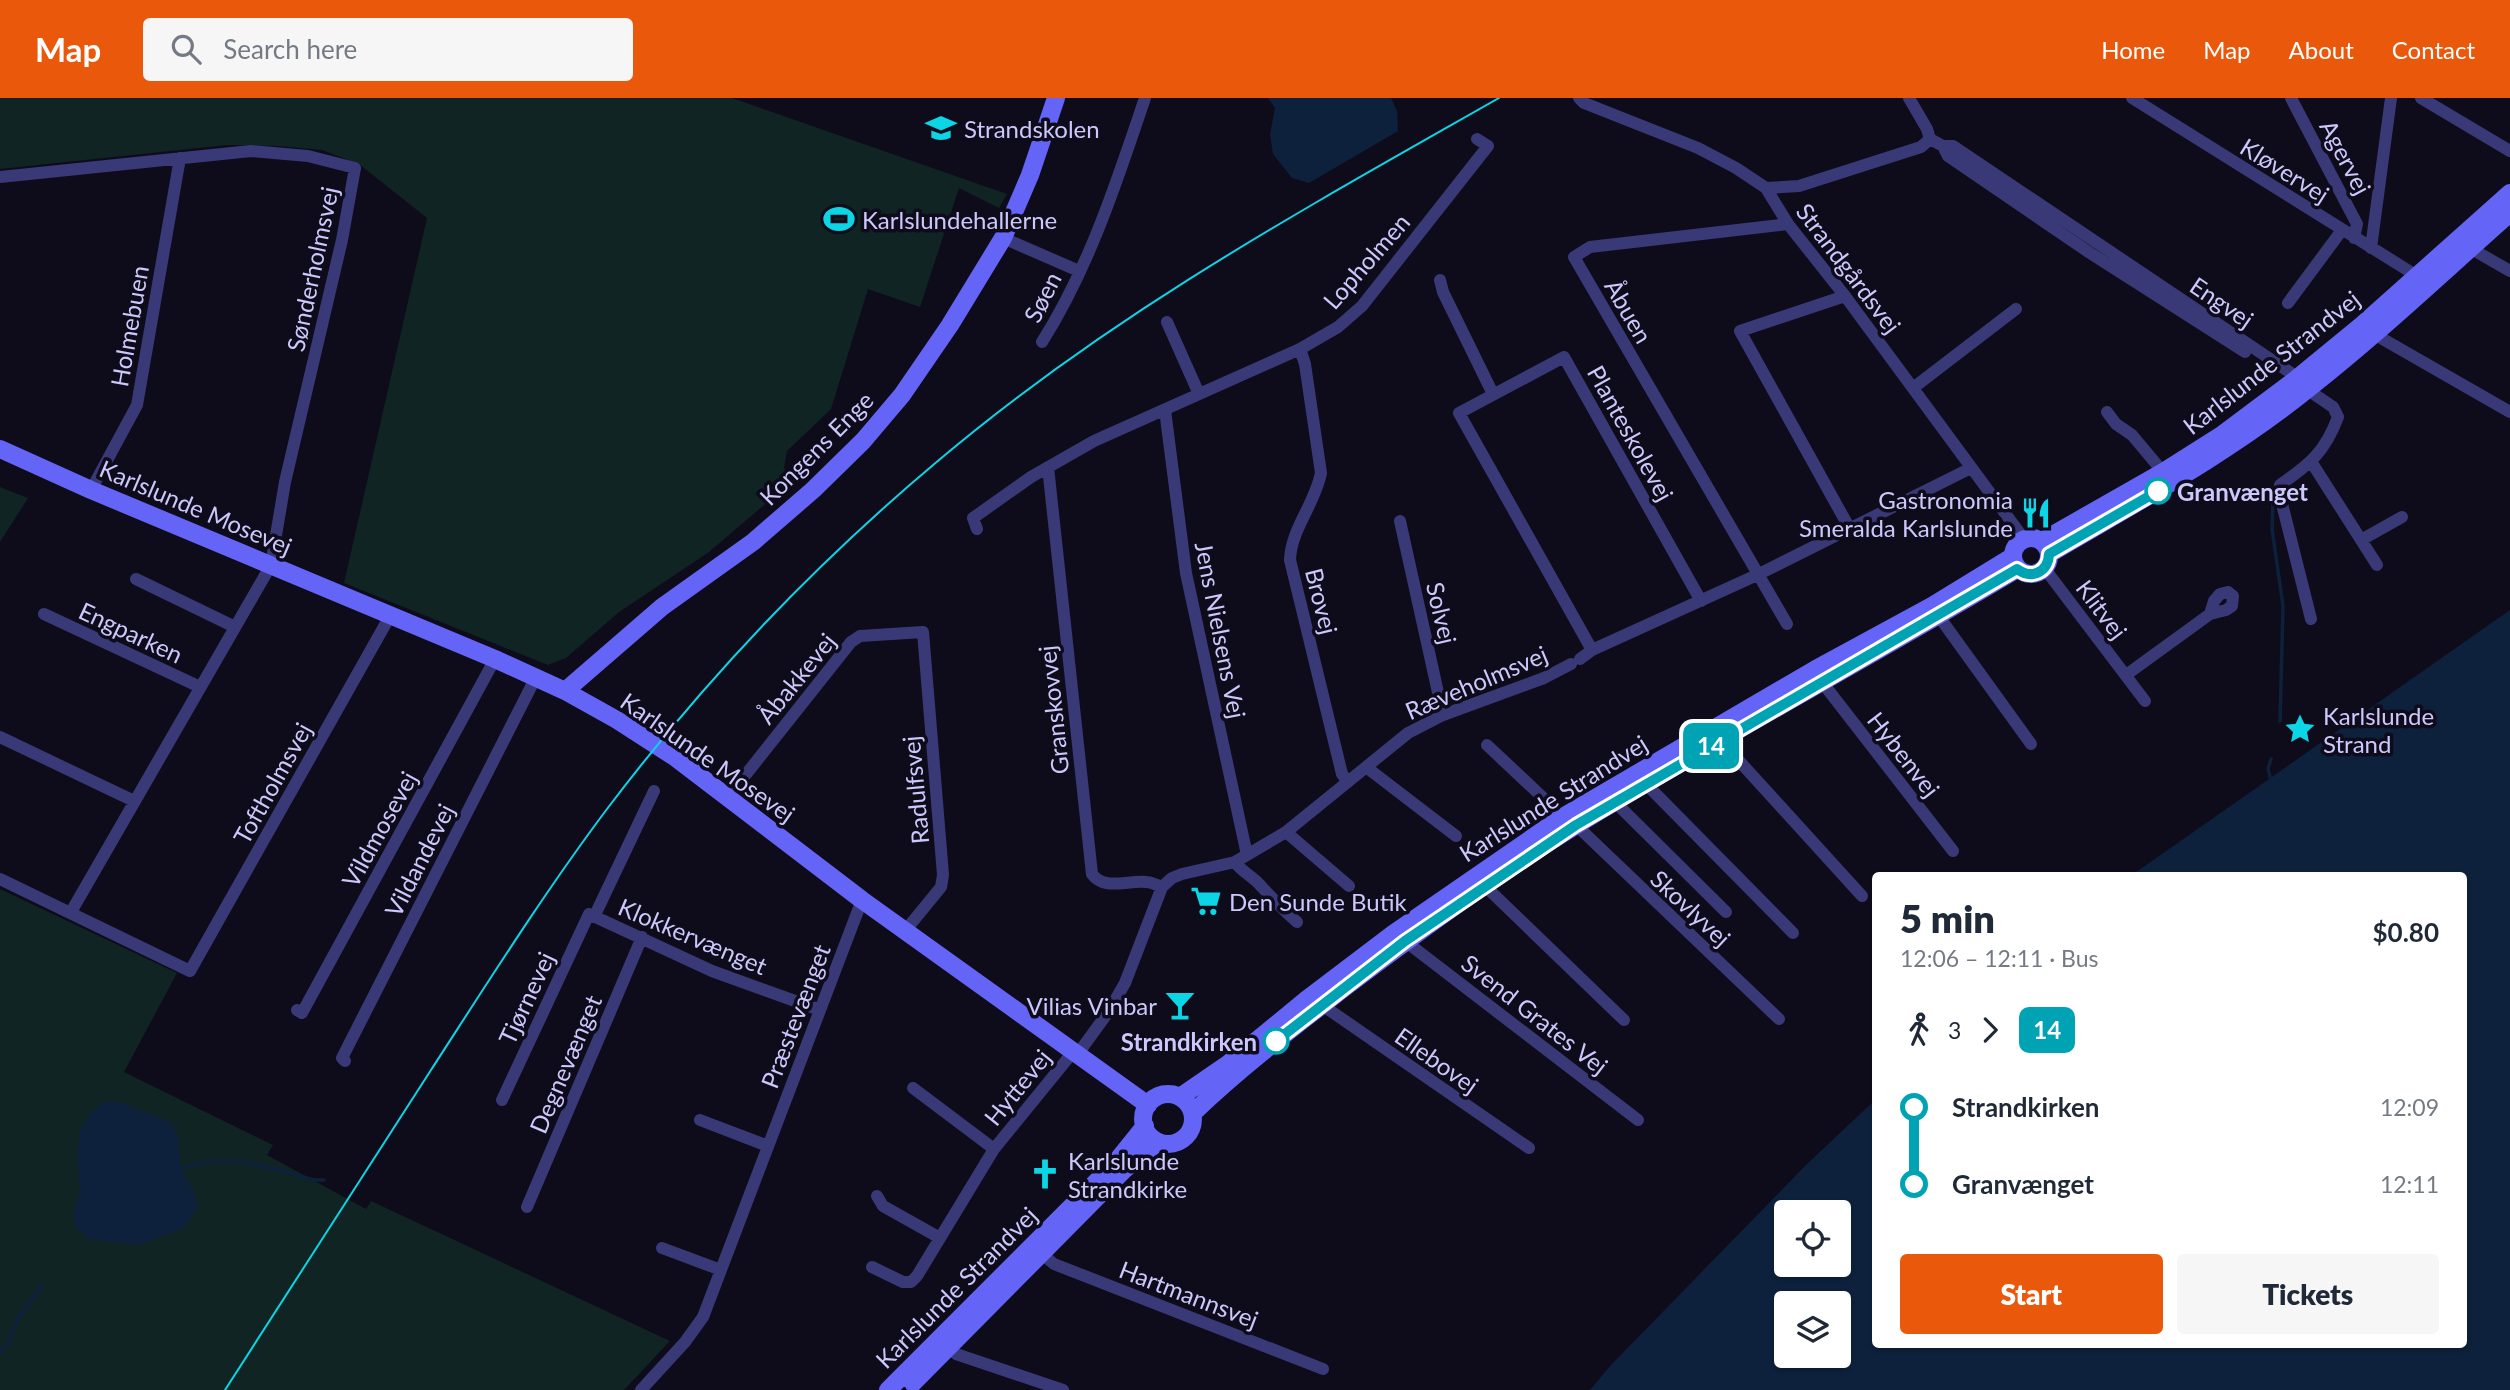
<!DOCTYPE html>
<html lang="en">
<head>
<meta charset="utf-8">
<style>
	body { margin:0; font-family:Lato,sans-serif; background:#f6f6f7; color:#1f2937; height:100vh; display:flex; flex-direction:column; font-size:26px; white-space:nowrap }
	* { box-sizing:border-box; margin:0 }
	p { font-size:23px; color:#747a83 }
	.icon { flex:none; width:38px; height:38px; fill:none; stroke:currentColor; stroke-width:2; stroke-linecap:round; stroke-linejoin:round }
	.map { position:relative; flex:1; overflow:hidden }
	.panel { position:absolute; left:1872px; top:774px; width:595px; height:476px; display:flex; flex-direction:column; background:#fff; border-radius:7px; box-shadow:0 2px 5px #0004 }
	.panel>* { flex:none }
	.badge { padding:0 14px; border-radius:10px; font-size:24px; line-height:46px }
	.tools { position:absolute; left:1774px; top:1102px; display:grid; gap:14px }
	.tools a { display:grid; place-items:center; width:77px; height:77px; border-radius:7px; background:#fff; box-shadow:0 2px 5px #0004; font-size:35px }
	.map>.badge { position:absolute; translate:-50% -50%; box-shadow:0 0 0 4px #fff }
	.legs { display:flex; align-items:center; gap:10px; height:77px; padding:0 28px; font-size:23px }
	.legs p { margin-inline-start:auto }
	.head { display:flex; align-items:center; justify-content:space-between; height:119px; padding:0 28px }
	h1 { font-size:38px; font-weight:800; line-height:52px }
	.primary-button { display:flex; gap:14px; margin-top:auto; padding:14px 28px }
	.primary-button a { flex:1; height:80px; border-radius:7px; background:#ea580c; color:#fff; font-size:28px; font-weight:800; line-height:80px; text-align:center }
	.primary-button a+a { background:#f6f6f7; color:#1f2937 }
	ul { padding:0 28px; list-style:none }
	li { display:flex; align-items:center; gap:24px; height:77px; font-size:26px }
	li i { display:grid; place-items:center; width:10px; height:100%; margin:0 9px; background:currentColor }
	li i::after { content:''; width:18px; height:18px; margin:-9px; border:5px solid; border-radius:50%; background:#fff }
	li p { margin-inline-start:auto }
	li:first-child i { background:linear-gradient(#0000 50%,currentColor 0) }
	li:last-child i { background:linear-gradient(currentColor 50%,#0000 0) }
	header { display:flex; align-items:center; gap:42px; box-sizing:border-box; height:98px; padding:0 35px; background:#ea580c; color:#fff }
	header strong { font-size:33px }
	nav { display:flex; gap:38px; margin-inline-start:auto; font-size:24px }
	.search { width:490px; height:63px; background:#f6f6f7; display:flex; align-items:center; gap:18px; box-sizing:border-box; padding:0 24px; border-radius:7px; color:#747a83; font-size:26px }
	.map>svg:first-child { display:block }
	.green { fill:#0f2423 }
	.water { fill:#0d213d; fill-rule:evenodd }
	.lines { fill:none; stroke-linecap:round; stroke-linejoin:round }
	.stream { stroke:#0d213d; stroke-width:3.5 }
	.street { stroke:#3a3978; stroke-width:12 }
	.secondary { stroke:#6464f7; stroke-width:18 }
	.tram { stroke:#0cd5e5; stroke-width:2 }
	.line-1-casing { stroke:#fff; stroke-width:16 }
	.line-1 { stroke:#00a3b4; stroke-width:10 }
	.stop-1-dot { fill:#fff; stroke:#00a3b4; stroke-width:3.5 }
	.labels { text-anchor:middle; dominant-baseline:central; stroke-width:7; stroke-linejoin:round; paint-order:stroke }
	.poi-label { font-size:24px; fill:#cdc8fc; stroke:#0e0c1b; text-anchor:start }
	.street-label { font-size:24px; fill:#cdc8fc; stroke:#0e0c1b }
	.stop-label { font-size:24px; font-weight:bold; fill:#cdc8fc; stroke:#0e0c1b; text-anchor:start }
</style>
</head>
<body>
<header>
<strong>Map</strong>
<div class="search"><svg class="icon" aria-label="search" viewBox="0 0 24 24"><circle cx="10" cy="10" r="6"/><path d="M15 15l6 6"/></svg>Search here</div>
<nav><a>Home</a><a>Map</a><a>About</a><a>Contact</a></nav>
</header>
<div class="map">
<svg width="2510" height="1292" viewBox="0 0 2510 1292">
	<rect width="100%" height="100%" fill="#0e0c1b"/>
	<path class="green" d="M0,0H732L1007,96L999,110L959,90L920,209L868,191L831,311L787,353L784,370L794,385L777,396L709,454L619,514L566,560L548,567L344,485L427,120L359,66L322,52L278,48L227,47L0,71Z
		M0,389L28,400L0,444Z
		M0,791L177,875L124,974L273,1047L267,1057L366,1111L371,1103L670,1243L624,1292H0Z"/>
	<path class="water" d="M1268,0H1391L1397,13L1398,33L1309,85L1292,80L1273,56L1270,36L1275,10Z
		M2510,512V1292H1590L1611,1267L1805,1068L1876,1001V1246H2464V777H2132ZM1787,1115H1839V1167H1787ZM1787,1206H1839V1258H1787Z
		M116,1003L168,1023L178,1037L181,1071L194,1094L198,1109L183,1130L138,1147L89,1141L76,1129L73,1117L80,1094L77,1056L81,1031L90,1016L103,1004Z"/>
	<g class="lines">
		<path class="stream" d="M2270,394L2273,403L2272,431L2283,508L2280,624
			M2270,679L2268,671L2271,661
			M181,1071C230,1052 268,1070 315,1082H324
			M0,1254L8,1245L17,1223L42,1186"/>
		<path class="street" d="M1579,0L1584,5L1698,50L1736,70L1766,90L1788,126L1845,198L2024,441
			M1909,0L1927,31L1930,41
			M2132,0L2417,178
			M2291,0L2357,126L2354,140
			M2421,0L2510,53
			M1943,48L1948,58L2090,155L2245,254
			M0,79L251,53L308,58L355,70L342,142L285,384L271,467L71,814
			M1766,90L1799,88L1921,49L1930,41L1943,48H1953L2291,275L2295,282
			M1003,140L1079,173
			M2371,150L2391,0
			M2470,150L2510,173
			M1440,182L1443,194L1493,296
			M1845,198L1740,233L1850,431
			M2288,205L2342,132
			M1167,224L1199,296
			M2374,236L2510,314
			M1042,244C1089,170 1117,83 1145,0
			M1300,251L1305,266L1321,375C1315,406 1291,431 1290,462L1342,676L1348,684
			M1913,290L2016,211
			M2308,292L2333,309L2338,319C2325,354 2310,366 2280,387L2279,394L2311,521
			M1165,312L1186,475L1247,757
			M2107,314L2116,326L2132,337L2163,374
			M2312,365L2377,467
			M1048,369L1092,776C1104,793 1128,782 1146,784C1151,784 1157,787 1162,789
			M91,392L137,307L180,60
			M1400,423L1443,617
			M977,431L973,420L1031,379L1094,343L1300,251L1338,229L1362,208L1488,48L1477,41
			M2361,442L2402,419
			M2045,471L2145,603
			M136,481L235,529
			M1935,513L2031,646
			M44,516L200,589
			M1787,526L1574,159L1590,149L1788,126
			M1592,552L1459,315L1564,259L1701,503
			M1580,561L1592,552L1757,477L1971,370
			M2126,577L2210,516L2226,512L2232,508L2233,498L2228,494L2220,496L2214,503L2210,516
			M1822,584L1953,753
			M0,639L134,703
			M1721,643L1862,798
			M1487,647L1555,711L1561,720
			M1366,669L1456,738
			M1646,686L1793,835
			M728,699L851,544L860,538L923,534L943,777L941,789L905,833
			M1615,704L1726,814
			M1576,727L1779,921
			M1286,734L1349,788
			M1235,764C1242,774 1252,778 1260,787C1272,800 1283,812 1297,824
			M0,781L190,873L390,518
			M1484,787L1624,922
			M594,819L654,693
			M1405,843L1638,1022
			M1322,907L1529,1050
			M297,912L302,915L495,561
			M1077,957L1109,913L1125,885L1162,789L1172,780L1182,776L1235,764L1286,734L1408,635L1443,617L1544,580L1571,566
			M345,963L342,960L536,579
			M913,990L994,1051
			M502,1002L589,816L712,873L820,912
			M700,1022L768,1048
			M877,1098L883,1108L940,1140
			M527,1109L642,839
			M662,1150L721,1172
			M1042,1156L1054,1166L1323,1271
			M872,1169L903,1184H911L917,1178L994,1051L1073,954
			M949,1249L956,1256L1063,1292
			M641,1292L685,1244L703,1219L862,802"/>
		<path class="secondary" d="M0,351L91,392L495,561L565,593L617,622L676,660L862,802L1148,1007
			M2013 458a18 18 0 1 1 36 0a18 18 0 1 1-36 0Z
			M2042,443L2163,374L2223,336L2295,282L2362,227L2510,95
			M2049,456C2137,404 2229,355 2309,290C2379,235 2443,174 2510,115
			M565,593L662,509L753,444L813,392L863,343L902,297L950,227L1003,140L1030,77L1056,0
			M1143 1021a25 25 0 1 1 50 0a25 25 0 1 1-50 0Z
			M1180,999L1228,966L1306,902L1393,836L1561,720L1816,571L1932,508L2012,459
			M1193,1015C1241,969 1295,928 1348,887C1422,831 1498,775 1578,726C1722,638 1872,558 2017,471
			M913,1285L1125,1071L1158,1044
			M888,1292L1116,1064L1145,1028"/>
		<path class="tram" d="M225,1292C294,1185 362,1079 431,972C488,884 544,795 607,711C704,583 816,465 939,362C1113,215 1302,112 1499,0"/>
	</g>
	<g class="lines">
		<g class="line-1-casing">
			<path id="line-1" d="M1276,943L1405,843L1576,727L2017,471C2032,482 2048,474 2049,456L2158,393"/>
		</g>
		<use href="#line-1" class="line-1"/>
	</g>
	<defs>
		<g id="school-bare" transform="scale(2.415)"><path d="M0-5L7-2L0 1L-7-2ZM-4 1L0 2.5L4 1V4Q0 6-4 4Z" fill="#0cd5e5" stroke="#0e0c1b" stroke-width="2.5" paint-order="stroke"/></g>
		<g id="stadium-bare" transform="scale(2.415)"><path d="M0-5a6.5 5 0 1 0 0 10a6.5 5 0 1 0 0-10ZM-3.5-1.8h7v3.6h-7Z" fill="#0cd5e5" stroke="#0e0c1b" stroke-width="2.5" paint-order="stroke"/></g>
		<g id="restaurant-bare" transform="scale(2.415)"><path d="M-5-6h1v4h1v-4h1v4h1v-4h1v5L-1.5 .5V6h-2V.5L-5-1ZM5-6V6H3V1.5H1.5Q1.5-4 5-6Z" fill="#0cd5e5" stroke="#0e0c1b" stroke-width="2.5" paint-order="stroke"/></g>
		<g id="sight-bare" transform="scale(2.415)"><path d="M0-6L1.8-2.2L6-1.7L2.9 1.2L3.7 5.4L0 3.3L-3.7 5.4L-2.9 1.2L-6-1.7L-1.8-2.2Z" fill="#0cd5e5" stroke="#0e0c1b" stroke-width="2.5" paint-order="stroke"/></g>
		<g id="supermarket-bare" transform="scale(2.415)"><path d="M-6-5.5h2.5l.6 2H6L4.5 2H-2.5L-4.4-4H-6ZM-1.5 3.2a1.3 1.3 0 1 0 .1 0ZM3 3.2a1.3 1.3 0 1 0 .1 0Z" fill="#0cd5e5" stroke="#0e0c1b" stroke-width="2.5" paint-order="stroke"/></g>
		<g id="bar-bare" transform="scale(2.415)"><path d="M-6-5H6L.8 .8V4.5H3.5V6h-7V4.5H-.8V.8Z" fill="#0cd5e5" stroke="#0e0c1b" stroke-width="2.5" paint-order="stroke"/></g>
		<g id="church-bare" transform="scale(2.415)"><path d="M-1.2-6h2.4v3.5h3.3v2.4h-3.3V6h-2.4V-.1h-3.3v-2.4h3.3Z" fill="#0cd5e5" stroke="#0e0c1b" stroke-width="2.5" paint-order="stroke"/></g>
	</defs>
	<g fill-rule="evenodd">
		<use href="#school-bare" x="941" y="30"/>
		<use href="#stadium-bare" x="839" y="121"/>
		<use href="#restaurant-bare" x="2036" y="415"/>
		<use href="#sight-bare" x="2300" y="631"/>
		<use href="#supermarket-bare" x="1206" y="803"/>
		<use href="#bar-bare" x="1180" y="907"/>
		<use href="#church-bare" x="1045" y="1076"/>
	</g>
	<g class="stop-1-dot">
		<circle cx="2158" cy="393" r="12"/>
		<circle cx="1276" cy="943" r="12"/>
	</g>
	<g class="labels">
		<g class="poi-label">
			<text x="964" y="30">Strandskolen</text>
			<text x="862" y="121">Karlslundehallerne</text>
			<text x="2013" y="401" text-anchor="end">Gastronomia<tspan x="2013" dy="28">Smeralda Karlslunde</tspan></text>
			<text x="2323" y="617">Karlslunde<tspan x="2323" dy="28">Strand</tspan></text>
			<text x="1229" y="803">Den Sunde Butik</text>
			<text x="1157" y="907" text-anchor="end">Vilias Vinbar</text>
			<text x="1068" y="1062">Karlslunde<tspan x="1068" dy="28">Strandkirke</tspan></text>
		</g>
		<g class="street-label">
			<text transform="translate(2346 59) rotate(62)">Agervej</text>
			<text transform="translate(2285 72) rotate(32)">Kløvervej</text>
			<text transform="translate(1366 163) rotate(-49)">Lopholmen</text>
			<text transform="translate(1849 170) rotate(53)">Strandgårdsvej</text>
			<text transform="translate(312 171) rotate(-78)">Sønderholmsvej</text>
			<text transform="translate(1042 199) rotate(-63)">Søen</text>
			<text transform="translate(2222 204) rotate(34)">Engvej</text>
			<text transform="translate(1629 213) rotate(60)">Åbuen</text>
			<text transform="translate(129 228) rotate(-80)">Holmebuen</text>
			<text transform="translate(2271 264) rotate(-38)">Karlslunde Strandvej</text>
			<text transform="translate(1631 335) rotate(61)">Planteskolevej</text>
			<text transform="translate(816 350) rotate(-45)">Kongens Enge</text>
			<text transform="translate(196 409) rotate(23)">Karlslunde Mosevej</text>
			<text transform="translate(1322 503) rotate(76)">Brovej</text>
			<text transform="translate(2102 511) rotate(53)">Klitvej</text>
			<text transform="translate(1442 515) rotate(77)">Solvej</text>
			<text transform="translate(1221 532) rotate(79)">Jens Nielsens Vej</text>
			<text transform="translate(131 534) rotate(25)">Engparken</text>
			<text transform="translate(796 580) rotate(-51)">Åbakkevej</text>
			<text transform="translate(1476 584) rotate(-23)">Ræveholmsvej</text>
			<text transform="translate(1053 612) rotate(-96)">Granskovvej</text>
			<text transform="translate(1904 656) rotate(52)">Hybenvej</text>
			<text transform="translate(708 659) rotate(35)">Karlslunde Mosevej</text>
			<text transform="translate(272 685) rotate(-61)">Toftholmsvej</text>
			<text transform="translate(915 692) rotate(-95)">Radulfsvej</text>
			<text transform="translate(1553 700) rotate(-32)">Karlslunde Strandvej</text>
			<text transform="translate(379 731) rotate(-61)">Vildmosevej</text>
			<text transform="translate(419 762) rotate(-63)">Vildandevej</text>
			<text transform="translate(1691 810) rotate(43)">Skovlyvej</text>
			<text transform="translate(693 838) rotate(23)">Klokkervænget</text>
			<text transform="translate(526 900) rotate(-65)">Tjørnevej</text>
			<text transform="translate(1535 916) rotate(38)">Svend Grates Vej</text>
			<text transform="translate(795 918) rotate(-69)">Præstevænget</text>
			<text transform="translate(1437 962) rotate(35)">Ellebovej</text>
			<text transform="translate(565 966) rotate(-67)">Degnevænget</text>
			<text transform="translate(1017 989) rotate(-51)">Hyttevej</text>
			<text transform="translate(956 1189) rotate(-45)">Karlslunde Strandvej</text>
			<text transform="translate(1189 1196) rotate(21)">Hartmannsvej</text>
		</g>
		<g class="stop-label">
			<text x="2177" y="393">Granvænget</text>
			<text x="1257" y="943" text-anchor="end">Strandkirken</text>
		</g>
	</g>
</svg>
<div class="tools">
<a><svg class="icon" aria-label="locate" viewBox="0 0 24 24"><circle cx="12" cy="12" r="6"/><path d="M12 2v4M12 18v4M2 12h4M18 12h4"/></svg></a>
<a><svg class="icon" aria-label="layers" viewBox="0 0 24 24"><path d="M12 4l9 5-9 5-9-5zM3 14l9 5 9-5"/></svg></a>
</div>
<b class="badge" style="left:1711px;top:648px;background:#00a3b4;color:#fff">14</b>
<section class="panel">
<div class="head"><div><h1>5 min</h1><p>12:06 – 12:11 · Bus</p></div><b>$0.80</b></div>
<div class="legs"><svg class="icon" aria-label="walk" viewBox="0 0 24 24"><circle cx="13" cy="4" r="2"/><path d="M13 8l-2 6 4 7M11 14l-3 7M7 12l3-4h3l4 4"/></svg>3<svg class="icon" aria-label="forward" viewBox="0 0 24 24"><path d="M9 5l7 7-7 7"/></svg><b class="badge" style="background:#00a3b4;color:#fff">14</b></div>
<ul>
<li><i style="color:#00a3b4"></i><b>Strandkirken</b><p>12:09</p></li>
<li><i style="color:#00a3b4"></i><b>Granvænget</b><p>12:11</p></li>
</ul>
<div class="primary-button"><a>Start</a><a>Tickets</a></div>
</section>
</div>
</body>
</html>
